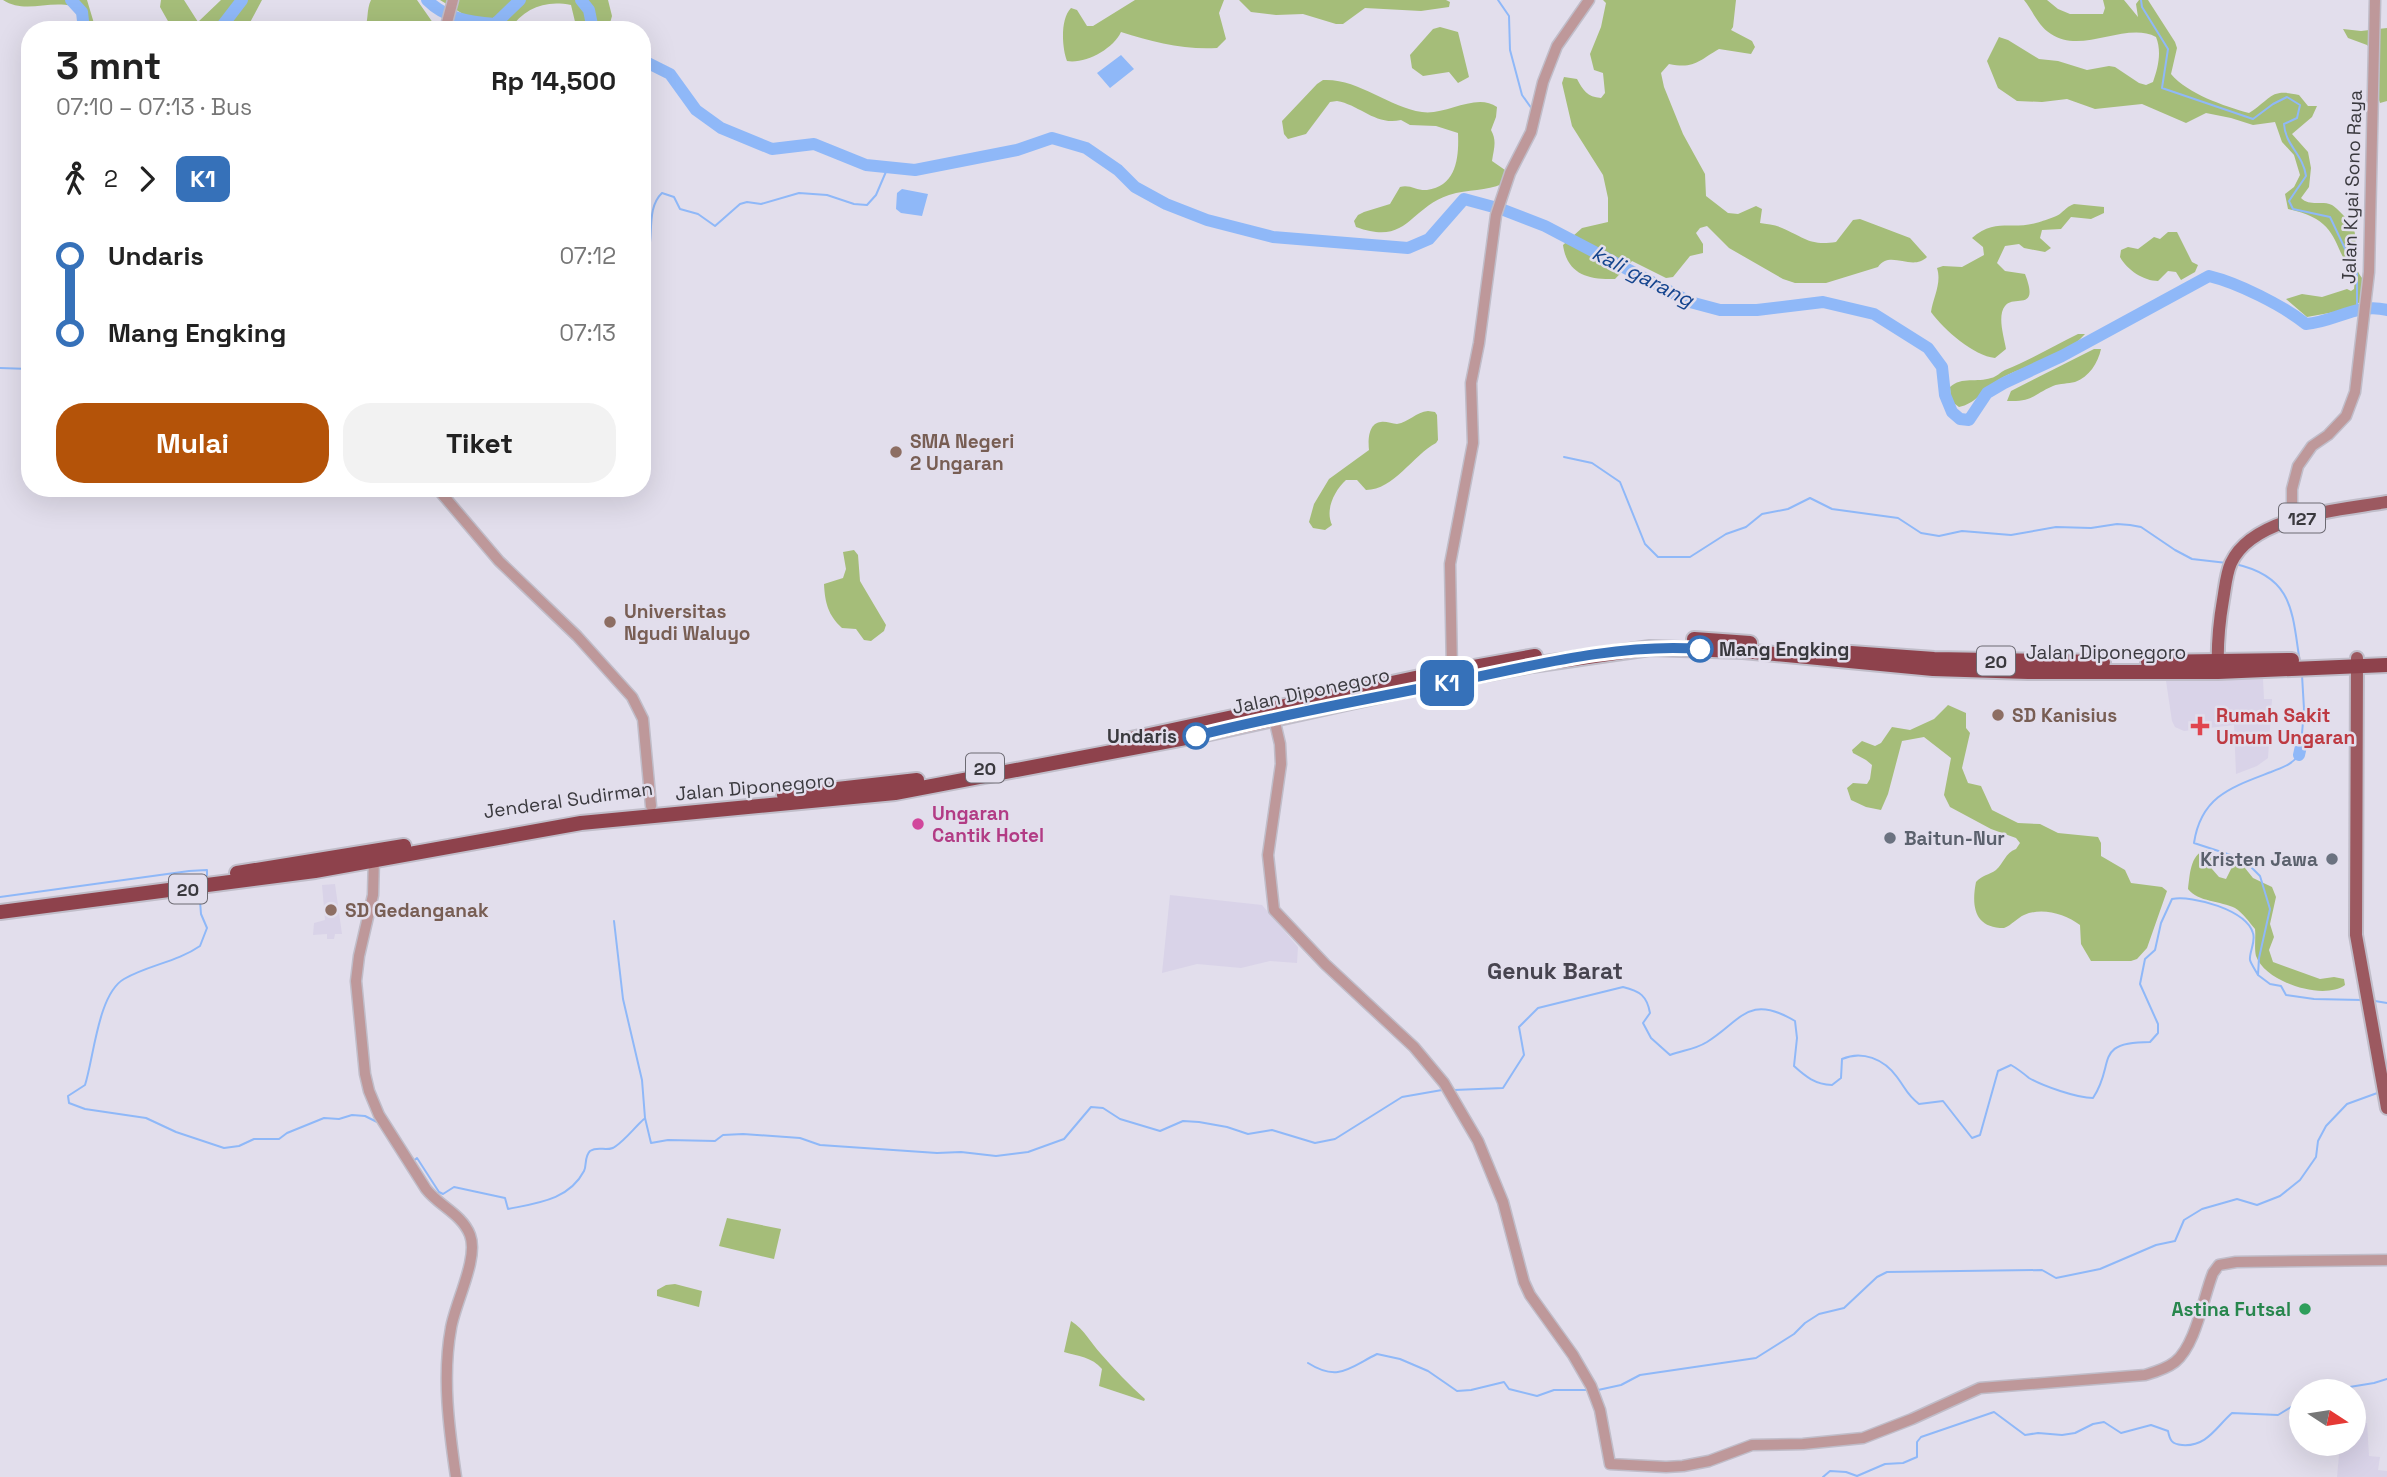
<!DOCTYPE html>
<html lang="id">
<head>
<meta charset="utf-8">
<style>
	body { margin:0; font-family:"Space Grotesk",sans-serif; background:#f2f2f2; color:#222; height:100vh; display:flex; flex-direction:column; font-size:26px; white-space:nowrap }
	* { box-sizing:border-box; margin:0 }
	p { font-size:23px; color:#767676 }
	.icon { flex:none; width:38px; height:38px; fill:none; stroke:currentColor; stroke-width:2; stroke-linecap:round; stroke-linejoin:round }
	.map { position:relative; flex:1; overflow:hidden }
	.side { position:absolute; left:21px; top:21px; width:630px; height:476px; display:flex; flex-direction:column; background:#fff; border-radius:28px; box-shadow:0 7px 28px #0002 }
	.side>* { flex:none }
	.badge { padding:0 14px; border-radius:10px; font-size:24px; line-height:46px }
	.needle { width:46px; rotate:102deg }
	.controls { position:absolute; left:2289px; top:1379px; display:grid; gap:14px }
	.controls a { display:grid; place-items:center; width:77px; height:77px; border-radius:50%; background:#fff; box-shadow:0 7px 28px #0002; font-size:35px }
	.map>.badge { position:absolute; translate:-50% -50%; box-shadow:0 0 0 4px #fff }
	.legs { display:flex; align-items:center; gap:10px; height:77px; padding:0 35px; font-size:23px }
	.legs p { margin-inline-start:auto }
	.headline { display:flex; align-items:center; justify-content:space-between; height:119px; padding:0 35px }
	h1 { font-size:38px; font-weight:700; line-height:52px }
	.button { display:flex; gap:14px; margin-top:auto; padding:14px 35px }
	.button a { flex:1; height:80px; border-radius:28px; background:#b45309; color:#fff; font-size:28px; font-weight:700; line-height:80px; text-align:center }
	.button a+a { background:#f2f2f2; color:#222 }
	ul { padding:0 35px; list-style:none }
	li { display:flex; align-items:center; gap:24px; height:77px; font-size:26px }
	li i { display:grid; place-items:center; width:10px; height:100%; margin:0 9px; background:currentColor }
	li i::after { content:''; width:18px; height:18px; margin:-9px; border:5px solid; border-radius:50%; background:#fff }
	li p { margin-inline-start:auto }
	li:first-child i { background:linear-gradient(#0000 50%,currentColor 0) }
	li:last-child i { background:linear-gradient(currentColor 50%,#0000 0) }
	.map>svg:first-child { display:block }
	.built { fill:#d9d3e8 }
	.green { fill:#a5bd79 }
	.water { fill:#8fb8f8 }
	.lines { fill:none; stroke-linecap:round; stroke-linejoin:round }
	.stream { stroke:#8fb8f8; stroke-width:2 }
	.river { stroke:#8fb8f8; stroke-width:12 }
	.minor-casing { stroke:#c0bdc9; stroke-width:13 }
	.major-casing { stroke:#c0bdc9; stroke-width:16 }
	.highway-casing { stroke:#c0bdc9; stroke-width:18 }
	.minor { stroke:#be989a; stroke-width:10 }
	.major { stroke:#9c5960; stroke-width:12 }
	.highway { stroke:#8e424c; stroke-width:14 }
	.line-1-casing { stroke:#fff; stroke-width:16 }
	.line-1 { stroke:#3671b9; stroke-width:10 }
	.education-dot { fill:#8d6e63; stroke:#e2deec; stroke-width:2.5 }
	.stop-1-dot { fill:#fff; stroke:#3671b9; stroke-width:3.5 }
	.health-dot { fill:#e0444e; stroke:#e2deec; stroke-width:2.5 }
	.hotel-dot { fill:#d1479c; stroke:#e2deec; stroke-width:2.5 }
	.worship-dot { fill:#6b7280; stroke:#e2deec; stroke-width:2.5 }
	.leisure-dot { fill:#2e9e5b; stroke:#e2deec; stroke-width:2.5 }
	.labels { text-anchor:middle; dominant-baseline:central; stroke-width:5; stroke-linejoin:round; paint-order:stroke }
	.shield { fill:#e2deec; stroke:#6c6a72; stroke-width:2 }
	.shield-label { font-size:18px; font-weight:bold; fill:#3a393e }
	.street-label { font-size:19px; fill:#3a393e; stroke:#e2deec }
	.education-label { font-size:19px; font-weight:bold; fill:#785e54; stroke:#e2deec; text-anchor:start }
	.stop-label { font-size:19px; font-weight:bold; fill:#3a393e; stroke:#e2deec; text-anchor:start }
	.health-label { font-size:19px; font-weight:bold; fill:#be3a42; stroke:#e2deec; text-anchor:start }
	.hotel-label { font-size:19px; font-weight:bold; fill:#b23c85; stroke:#e2deec; text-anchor:start }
	.worship-label { font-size:19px; font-weight:bold; fill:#5b616d; stroke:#e2deec; text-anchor:start }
	.leisure-label { font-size:19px; font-weight:bold; fill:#27864d; stroke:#e2deec; text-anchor:end }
	.water-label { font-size:21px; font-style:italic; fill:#14448e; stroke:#e2deec }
	.quarter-label { font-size:23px; font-weight:bold; fill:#47444f; stroke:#e2deec }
</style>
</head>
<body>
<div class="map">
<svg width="2387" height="1477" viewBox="0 0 2387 1477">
	<rect width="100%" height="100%" fill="#e2deec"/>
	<path class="built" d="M2263,679L2264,699H2272L2268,758L2257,766L2236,774L2234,725L2184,731L2175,727L2172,721L2166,681Z
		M335,884L342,934H335L334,939H327V934L313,935L314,923L325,920L322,885Z
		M1170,895L1262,905L1298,947L1297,963L1270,961L1241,968L1197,964L1162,973Z
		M2367,1423L2369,1456L2380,1457L2378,1470L2387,1471V1477H2337L2340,1444H2354V1424Z"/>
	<path class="green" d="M3,0H87L96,30H79L77,15L72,6C48,0 25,14 3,0Z
		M161,0H184L198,22L221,0H262L246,30H173L160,7Z
		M371,0H417L438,30H364C369,21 366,10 371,0Z
		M440,0H608L612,16L608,30H577L571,5C544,0 525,8 509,30H459L463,14Z
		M1135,0H1224L1219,13L1226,39L1217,48C1184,50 1152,42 1121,32C1113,49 1086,64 1067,61C1062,48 1060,19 1071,8L1077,10L1087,26H1093Z
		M1239,0H1446L1450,2L1449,7L1421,11L1365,8L1343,24H1336L1303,14L1276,15L1251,12Z
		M1603,0H1736L1733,27L1731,30L1752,41L1755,47L1751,54L1719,49C1698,61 1695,69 1669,64L1661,73L1664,87L1683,134L1705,174L1706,196L1728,213L1738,214L1756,206L1762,209L1760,223C1767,224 1776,225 1782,228C1805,238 1810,246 1836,242L1853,220L1860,219L1910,238L1927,257C1912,272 1890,249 1878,267L1826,283H1795L1783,279L1729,248L1707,226L1700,228L1696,233L1703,244V253L1690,256L1673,277L1666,278L1632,261L1615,279C1588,280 1567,274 1563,245L1582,228L1608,222V198L1603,175L1572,126L1562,83L1564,77L1577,79C1583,90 1587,97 1601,98L1605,93L1603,73L1594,70L1590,54L1601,27L1606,3Z
		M2024,0H2047L2058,9L2070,14H2103L2105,8L2103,0H2124L2138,17L2136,4L2139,0H2148L2175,42L2177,48L2171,74C2188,94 2224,106 2249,113C2272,99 2269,88 2299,95L2308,106H2317L2312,117L2292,134L2308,152L2311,168L2309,187L2301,198C2310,207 2322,200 2332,205C2337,208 2347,219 2351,224C2362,238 2347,264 2364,280L2361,301L2351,309L2307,317L2286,299L2302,294L2322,297L2347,289L2351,291L2354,289L2355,279C2331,243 2340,220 2288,209L2285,194L2294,187L2300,175L2294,155L2282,142L2275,122L2253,125L2231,118L2206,113L2186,123L2142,104L2095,109L2067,99L2042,102L2017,101L1998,88L1987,61L1999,37L2008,40L2039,59L2058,61L2087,70L2109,66L2115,67L2139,83L2146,85L2153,82C2158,68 2162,52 2156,37C2126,21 2082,55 2051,34C2038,26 2033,11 2024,0Z
		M1440,27L1458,32L1469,77L1458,83L1449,72L1423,76L1412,68L1410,55L1433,29Z
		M2387,28V101L2380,103L2378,97L2377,56L2367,45L2348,38L2343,29L2361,31Z
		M1323,80C1358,78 1388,107 1422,112C1445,116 1476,92 1497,107L1496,117L1491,130C1497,141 1494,148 1492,161L1505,170L1502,184C1487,191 1468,189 1449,195C1408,209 1408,246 1356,227L1354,221L1358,215L1364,212L1390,204L1400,187C1410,184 1417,191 1427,190C1457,186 1459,157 1458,133L1436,126L1410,125L1401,120C1376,126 1360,105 1337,101L1330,102L1306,134L1288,139L1284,134L1282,121L1317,84Z
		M2074,204L2104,207V213L2091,219L2071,217L2061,229L2042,230L2040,238L2051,248L2045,252L2024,248L2019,244L2005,246L1997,263L2005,271L2025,274C2040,313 2014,294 2005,306C1997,316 2004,337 2006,349L1995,358C1974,356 1944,330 1931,312C1933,298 1942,283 1937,268L1943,266L1962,267L1984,255L1983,247L1972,238C1995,218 2012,230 2036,223C2040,222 2059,216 2061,213C2067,208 2067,207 2074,204Z
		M2168,232H2177L2192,262L2198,265L2195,272L2181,280L2176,272L2168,271L2158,281C2144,281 2127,270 2120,257L2121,250L2128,247L2138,249L2154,237L2160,239Z
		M2078,334H2085C2061,362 2023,363 1995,382C1982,391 1975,404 1959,407L1951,401L1950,387C1962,376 1977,383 1991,378C1997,377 2000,372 2005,370C2030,360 2054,346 2078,334Z
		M2094,349H2101C2098,363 2089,377 2075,382C2068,384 2060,383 2053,386C2032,395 2034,402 2007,401L2011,391Z
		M1428,411L1435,412L1437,415L1438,440L1436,443C1413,455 1394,490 1366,490L1357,480H1346C1334,491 1325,510 1332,525L1325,530L1313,528L1309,522L1314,504L1329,479L1369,450C1368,441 1368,423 1381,422C1386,421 1392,424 1397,424C1409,422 1416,412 1428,411Z
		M854,550L858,555L860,581L886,625L884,631L871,641L864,640L856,629L842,628C828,615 825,603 824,584L843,578L846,569L843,552Z
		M1948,705L1966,713V728L1970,733L1962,768L1968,783L1981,786L1992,810L2018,823L2040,824L2058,833L2098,837L2101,843V856L2125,870L2131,883L2162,887L2167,891L2147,948L2137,959L2131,961H2091L2081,944L2080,925C2065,914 2042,907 2024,915C2017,918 2012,925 2004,928C1975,928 1971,907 1976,882C1982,875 1989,875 1996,870C2004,863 2005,853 2016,849L2020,843L2016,838L1991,829L1950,807L1944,795L1951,758L1924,737L1902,741L1888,794L1881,810L1866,807L1851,800L1847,788L1853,783L1867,784L1870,779L1872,765L1866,760L1853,753L1852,750L1862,741L1875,746L1881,743L1892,727L1910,730L1934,719Z
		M2205,850L2214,853L2212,869L2219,877L2226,879L2232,867L2241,863L2253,878L2272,887L2276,897L2270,924L2274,937L2269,950L2273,962L2320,979L2334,977L2344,979L2345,985C2323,1001 2265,982 2256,956C2254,948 2256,937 2255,929C2249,922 2243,913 2235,908C2221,901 2198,902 2188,889C2190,875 2190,855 2205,850Z
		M727,1218L781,1229L774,1259L719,1246Z
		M675,1284L702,1291L699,1307L657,1296V1290L666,1285Z
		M1071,1321C1085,1330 1090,1342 1101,1354C1115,1370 1129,1385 1145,1399L1144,1401L1099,1386L1102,1369C1092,1357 1078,1356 1064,1352Z"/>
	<path class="water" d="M1121,55L1134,69L1110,88L1097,73Z
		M902,189L928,194L922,216L901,213L896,209L897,193Z"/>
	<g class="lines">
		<path class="stream" d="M1498,0L1509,16L1510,50L1522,95L1532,109
			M2141,0L2142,7L2168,49L2162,88L2253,119L2273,104L2287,97L2300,105L2297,118L2284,124C2285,145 2303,154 2306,176L2289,201L2293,209L2330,217L2357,274V309
			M642,267C658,246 643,211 662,193L674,197L680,209L698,214L715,226L740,204L747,202L761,204L799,193L827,195L854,204L867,205L876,195L888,167
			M0,368L30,369
			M1564,457L1592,463L1620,482L1645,544L1658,557H1690L1726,534L1746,527L1762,514L1788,509L1810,498L1832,509L1898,518L1921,533L1939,536L1962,531L2011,535L2056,527L2091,528L2117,524L2130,525L2141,527L2175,550L2192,559L2227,563
			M2235,564C2294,577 2292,612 2300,663
			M2301,746L2304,709L2302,675
			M2299,755C2291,765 2283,767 2271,772C2232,787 2201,796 2194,843L2243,859L2260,876L2270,909L2259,958L2258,975L2270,984L2281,986L2286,995L2314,999L2362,1000
			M209,891L200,901L201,914L207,928L200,946C177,962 148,965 124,979C98,994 94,1057 85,1085L68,1096L69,1103L85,1109L146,1118L176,1132L224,1148L239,1146L254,1139H279L287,1133L324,1118L339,1119L352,1115L365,1116L377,1122
			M0,897L189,871L207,870V879
			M614,921L623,999L642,1080L645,1118L651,1143L668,1140L715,1141L723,1135L743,1134L800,1138L820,1145L937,1153L961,1152L996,1156L1028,1152L1064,1139L1091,1107L1103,1108L1120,1119L1160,1131L1183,1121L1199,1122L1227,1127L1248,1134L1272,1130L1315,1143L1335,1139L1402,1097L1442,1090
			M2375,1001L2387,1003
			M1454,1090L1503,1088L1524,1055L1519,1027L1538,1008L1623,987C1640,991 1647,996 1650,1013L1643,1023L1651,1038L1670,1055C1683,1050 1694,1050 1707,1042C1741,1021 1748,993 1795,1021L1797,1038L1794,1066C1806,1077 1815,1084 1832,1085L1841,1078L1842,1059C1862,1050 1884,1059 1897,1077C1906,1089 1907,1095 1919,1104L1943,1101L1972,1138L1980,1135L1998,1071L2011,1065C2018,1069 2023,1073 2029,1078C2043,1086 2077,1098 2093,1098C2116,1064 2092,1042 2150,1042L2158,1033V1024L2140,984L2145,959L2155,950L2161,923L2172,899C2193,895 2246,910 2253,933C2256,942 2249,952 2250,960C2251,964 2256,971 2258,975
			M412,1162L417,1158L439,1192L443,1194L454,1187L505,1198L508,1209C537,1203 569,1200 584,1171C587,1165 584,1157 590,1151C599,1145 608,1153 616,1146C626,1139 635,1127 644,1119
			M1308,1363C1338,1382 1349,1368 1377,1354L1400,1359L1428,1371L1457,1391L1471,1390L1504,1382L1509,1389L1537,1396L1554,1390H1588
			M1598,1390L1621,1385L1640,1375L1756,1358L1794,1334L1805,1323L1819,1314L1844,1308L1877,1277L1887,1272L2042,1270L2056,1278L2100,1269L2156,1245L2175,1241L2184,1220L2202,1209L2237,1199L2257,1205L2280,1196L2300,1180L2316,1157L2318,1141L2326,1126L2347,1104L2380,1092
			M2325,1391L2374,1383L2387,1379
			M1823,1477L1830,1471L1846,1472L1857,1476L1885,1464L1903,1463L1917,1457V1442L1921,1437L1994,1412L2025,1435L2038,1433L2062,1435L2075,1433L2093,1424L2104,1422L2121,1433L2151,1425L2168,1431C2170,1441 2172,1444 2182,1445C2207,1447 2216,1427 2232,1413L2278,1415L2301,1401"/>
		<path class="river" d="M71,0L82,12L84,30
			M427,0C446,19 470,22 495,24L520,0
			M581,0L589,10L593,30
			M219,30L242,0
			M642,60L670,74L696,110L721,128L772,149L814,144L866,165L915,170L1017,150L1052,138L1086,148L1118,170L1135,187L1166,204L1207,220L1273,237L1408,248L1429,239L1464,199L1501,209L1545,226L1690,302L1720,310H1757L1823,302L1874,314L1928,348L1942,367L1945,395L1952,412L1960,419L1969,420L1987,393L2004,383L2062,356L2209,276C2238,283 2282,305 2306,324C2335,322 2358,302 2387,310
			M2299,755L2301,746"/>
		<g class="minor-casing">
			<path id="minor" d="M445,30L453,0
				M437,488L499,561L577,636L632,697L643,719L651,806
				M2292,521V489L2298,466L2312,446L2328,435L2346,416L2355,392L2369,272L2375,0
				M1452,671L1450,564L1473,443L1471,383L1479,343L1496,215L1510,173L1531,132L1543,82L1557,46L1589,0
				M1273,714L1280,744L1281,764L1268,855L1274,910L1325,964L1414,1047L1444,1083L1478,1141L1503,1202L1524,1282L1530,1295L1573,1355L1591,1386L1600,1410L1610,1464L1666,1467L1683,1466L1709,1461L1752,1445L1803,1444L1863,1438L1912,1419L1980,1388L2145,1375C2155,1372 2166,1369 2175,1362C2196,1345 2203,1298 2213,1273L2219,1265L2236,1262L2387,1260
				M374,857L373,895L359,956L356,981L365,1074L369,1091L379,1115L426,1189C439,1206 462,1214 470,1235C479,1258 455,1303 451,1328C442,1376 449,1429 456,1477"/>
		</g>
		<g class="major-casing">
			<path id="major" d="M2357,658L2356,935L2387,1108
				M2218,671C2217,648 2219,623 2223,600C2225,589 2226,574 2231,563C2253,515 2341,510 2387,502"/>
		</g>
		<g class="highway-casing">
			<path id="highway" d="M1694,639L1750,643
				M1851,653L1934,659L2103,662
				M2148,662L2292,660
				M1126,740L1429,675L1535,656
				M784,795L917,780
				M237,873L404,846
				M0,912L315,871L581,823L895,793L1196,736L1423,686L1532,665L1650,648L1743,651L1933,669L2028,672H2218L2387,665"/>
		</g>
		<use href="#minor" class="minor"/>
		<use href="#major" class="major"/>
		<use href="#highway" class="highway"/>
	</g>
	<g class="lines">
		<g class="line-1-casing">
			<path id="line-1" d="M1196,736C1282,714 1370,699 1457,681C1535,665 1621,643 1700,649"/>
		</g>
		<use href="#line-1" class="line-1"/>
	</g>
	<g class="education-dot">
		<circle cx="896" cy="452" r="7"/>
		<circle cx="610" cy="622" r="7"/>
		<circle cx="1998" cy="715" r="7"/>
		<circle cx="331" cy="910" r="7"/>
	</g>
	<g class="stop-1-dot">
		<circle cx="1700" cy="649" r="12"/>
		<circle cx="1196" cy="736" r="12"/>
	</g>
	<path class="health-dot" d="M2196.5 715.5h7v7h7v7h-7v7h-7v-7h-7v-7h7z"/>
	<circle class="hotel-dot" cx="918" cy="824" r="7"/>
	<g class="worship-dot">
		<circle cx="1890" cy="838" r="7"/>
		<circle cx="2332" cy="859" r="7"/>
	</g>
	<circle class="leisure-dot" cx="2305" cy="1309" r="7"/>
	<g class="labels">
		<g class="shield">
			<rect x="2279" y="503.5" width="46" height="29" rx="5"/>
			<rect x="1977" y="646.5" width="38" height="29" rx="5"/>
			<rect x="966" y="753.5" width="38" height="29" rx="5"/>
			<rect x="169" y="874.5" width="38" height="29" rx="5"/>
		</g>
		<g class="shield-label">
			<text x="2302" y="518">127</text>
			<text x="1996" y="661">20</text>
			<text x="985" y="768">20</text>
			<text x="188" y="889">20</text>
		</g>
		<g class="street-label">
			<text transform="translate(2352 187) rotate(-88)">Jalan Kyai Sono Raya</text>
			<text x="2106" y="652">Jalan Diponegoro</text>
			<text transform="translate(1311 691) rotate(-12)">Jalan Diponegoro</text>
			<text transform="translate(755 787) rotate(-5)">Jalan Diponegoro</text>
			<text transform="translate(568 800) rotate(-8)">Jenderal Sudirman</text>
		</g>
		<g class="education-label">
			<text x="910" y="441">SMA Negeri<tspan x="910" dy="22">2 Ungaran</tspan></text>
			<text x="624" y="611">Universitas<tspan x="624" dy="22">Ngudi Waluyo</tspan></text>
			<text x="2012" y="715">SD Kanisius</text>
			<text x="345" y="910">SD Gedanganak</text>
		</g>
		<g class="stop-label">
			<text x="1719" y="649">Mang Engking</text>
			<text x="1177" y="736" text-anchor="end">Undaris</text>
		</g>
		<g class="health-label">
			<text x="2216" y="715">Rumah Sakit<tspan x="2216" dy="22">Umum Ungaran</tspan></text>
		</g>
		<g class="hotel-label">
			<text x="932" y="813">Ungaran<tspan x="932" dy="22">Cantik Hotel</tspan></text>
		</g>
		<g class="worship-label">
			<text x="1904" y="838">Baitun-Nur</text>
			<text x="2318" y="859" text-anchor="end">Kristen Jawa</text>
		</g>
		<g class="leisure-label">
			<text x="2291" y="1309">Astina Futsal</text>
		</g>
		<g class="water-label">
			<text transform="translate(1643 276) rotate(27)">kali garang</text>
		</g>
		<g class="quarter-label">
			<text x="1555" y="971">Genuk Barat</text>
		</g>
	</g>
</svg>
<div class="controls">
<a><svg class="needle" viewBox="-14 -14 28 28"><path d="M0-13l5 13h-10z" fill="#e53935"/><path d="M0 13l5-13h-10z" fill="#767676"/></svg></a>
</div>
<b class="badge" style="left:1447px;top:683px;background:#3671b9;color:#fff">K1</b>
<section class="side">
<div class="headline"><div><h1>3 mnt</h1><p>07:10 – 07:13 · Bus</p></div><b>Rp 14,500</b></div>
<div class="legs"><svg class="icon" aria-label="walk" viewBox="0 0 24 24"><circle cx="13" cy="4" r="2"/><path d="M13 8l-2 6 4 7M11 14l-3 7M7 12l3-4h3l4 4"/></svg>2<svg class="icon" aria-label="forward" viewBox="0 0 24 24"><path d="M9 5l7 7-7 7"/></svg><b class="badge" style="background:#3671b9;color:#fff">K1</b></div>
<ul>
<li><i style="color:#3671b9"></i><b>Undaris</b><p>07:12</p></li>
<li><i style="color:#3671b9"></i><b>Mang Engking</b><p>07:13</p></li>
</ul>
<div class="button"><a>Mulai</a><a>Tiket</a></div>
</section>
</div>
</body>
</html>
